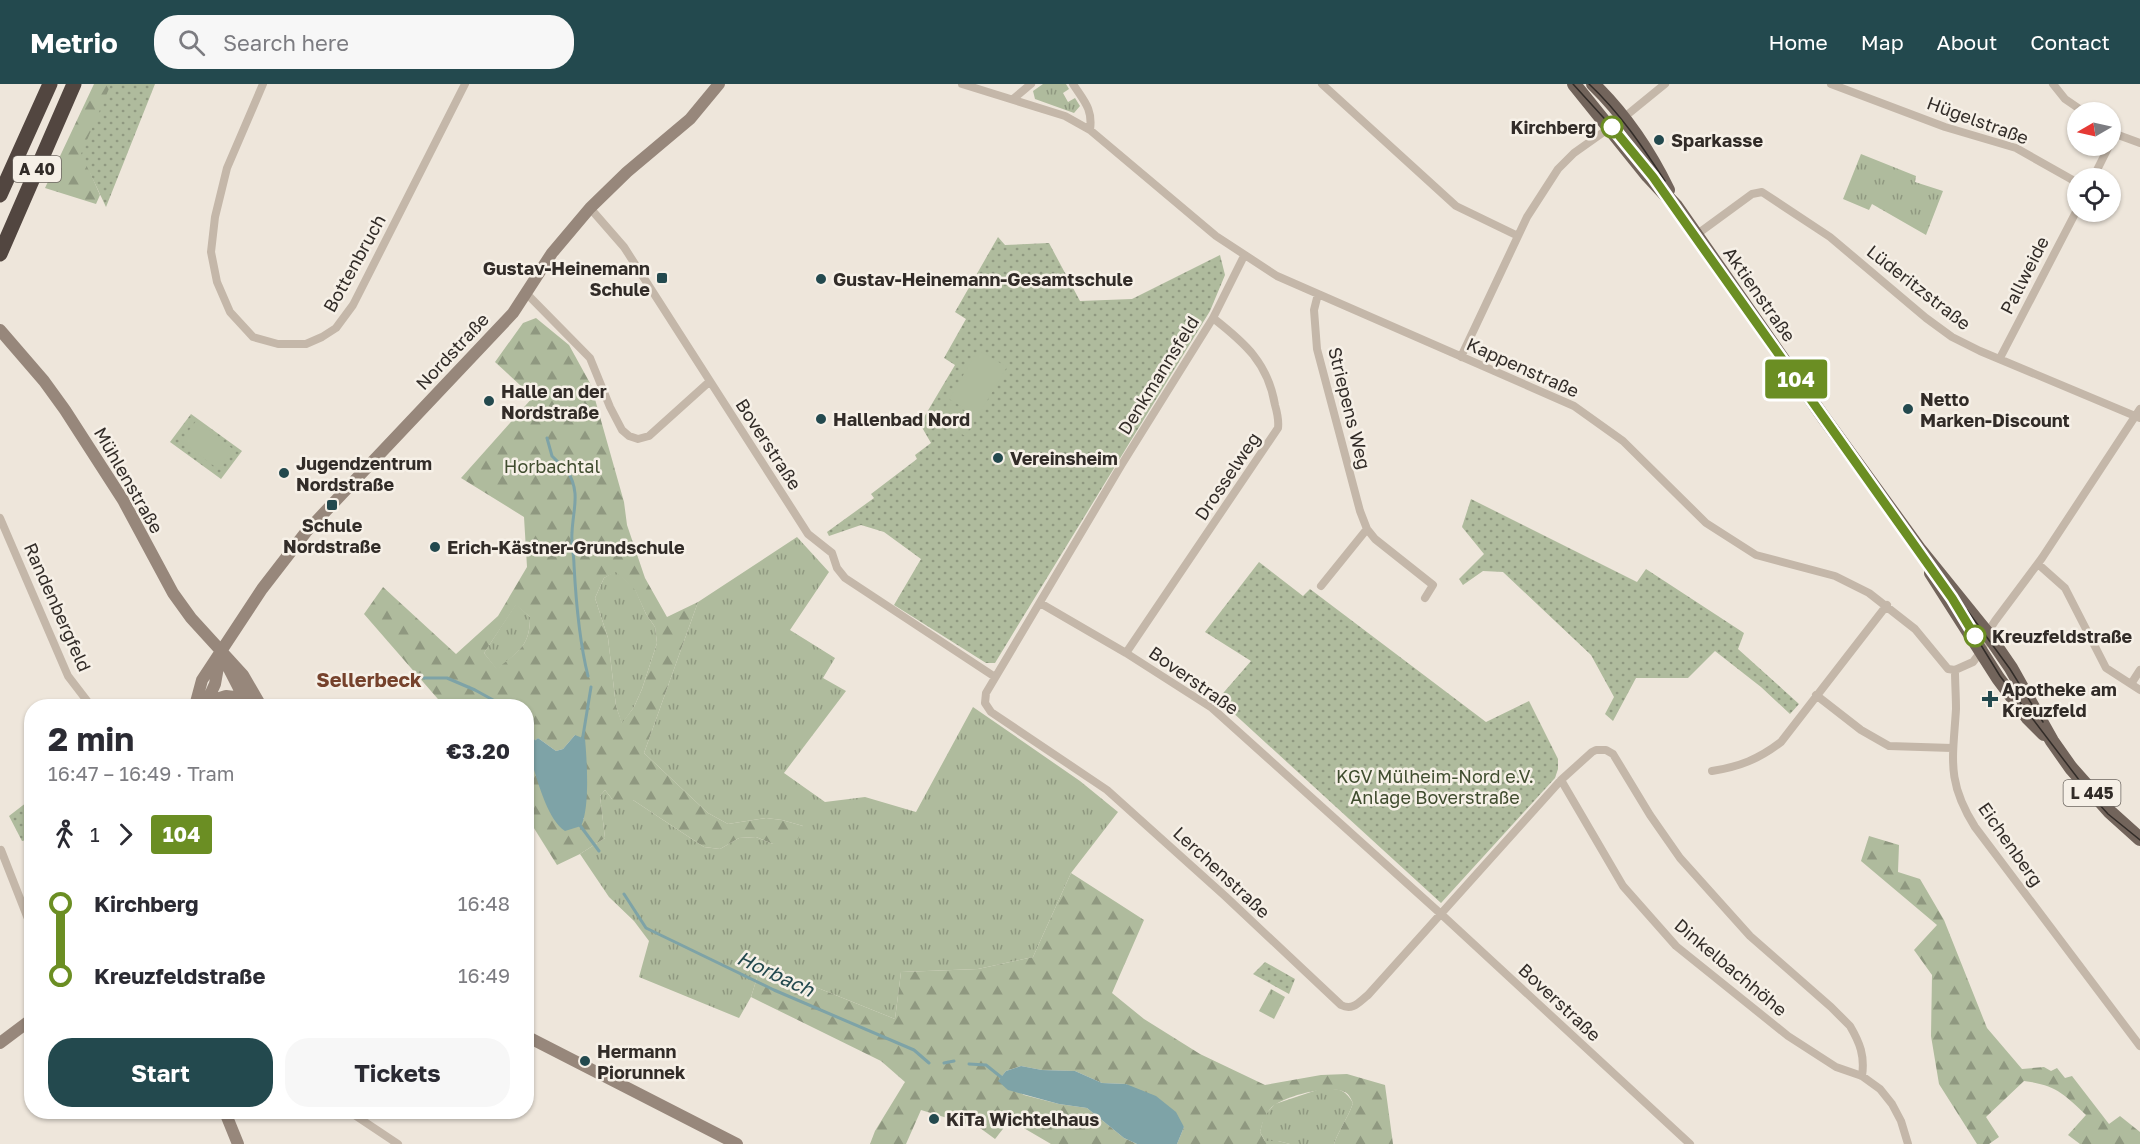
<!DOCTYPE html>
<html lang="en">
<head>
<meta charset="utf-8">
<style>
	body { margin:0; font-family:"Golos Text",sans-serif; background:#f7f7f7; color:#2b2b33; height:100vh; display:flex; flex-direction:column; font-size:22px; white-space:nowrap }
	* { box-sizing:border-box; margin:0 }
	p { font-size:20px; color:#7c7c81 }
	.icon { flex:none; width:33px; height:33px; fill:none; stroke:currentColor; stroke-width:2; stroke-linecap:round; stroke-linejoin:round }
	.map { position:relative; flex:1; overflow:hidden }
	.side { position:absolute; left:24px; top:615px; width:510px; height:420px; display:flex; flex-direction:column; background:#fff; border-radius:24px; box-shadow:0 2px 4px #0004 }
	.side>* { flex:none }
	.badge { padding:0 12px; border-radius:4px; font-size:21px; line-height:39px }
	.needle { width:39px; rotate:261deg }
	.controls { position:absolute; left:2067px; top:18px; display:grid; gap:12px }
	.controls a { display:grid; place-items:center; width:54px; height:54px; border-radius:50%; background:#fff; box-shadow:0 2px 4px #0004; font-size:30px }
	.map>.badge { position:absolute; translate:-50% -50%; box-shadow:0 0 0 3px #fff }
	.legs { display:flex; align-items:center; gap:9px; height:66px; padding:0 24px; font-size:20px }
	.legs p { margin-inline-start:auto }
	.head { display:flex; align-items:center; justify-content:space-between; height:102px; padding:0 24px }
	h1 { font-size:33px; font-weight:700; line-height:45px }
	.cta { display:flex; gap:12px; margin-top:auto; padding:12px 24px }
	.cta a { flex:1; height:69px; border-radius:24px; background:#23494e; color:#fff; font-size:24px; font-weight:700; line-height:69px; text-align:center }
	.cta a+a { background:#f7f7f7; color:#2b2b33 }
	ul { padding:0 24px; list-style:none }
	li { display:flex; align-items:center; gap:21px; height:72px; font-size:22px }
	li i { display:grid; place-items:center; width:9px; height:100%; margin:0 8px; background:currentColor }
	li i::after { content:''; width:15px; height:15px; margin:-8px; border:4px solid; border-radius:50%; background:#fff }
	li p { margin-inline-start:auto }
	li:first-child i { background:linear-gradient(#0000 50%,currentColor 0) }
	li:last-child i { background:linear-gradient(currentColor 50%,#0000 0) }
	header { display:flex; align-items:center; gap:36px; box-sizing:border-box; height:84px; padding:0 30px; background:#23494e; color:#fff }
	header strong { font-size:28px }
	nav { display:flex; gap:33px; margin-inline-start:auto; font-size:21px }
	.search { width:420px; height:54px; background:#f7f7f7; display:flex; align-items:center; gap:15px; box-sizing:border-box; padding:0 21px; border-radius:24px; color:#7c7c81; font-size:22px }
	.map>svg:first-child { display:block }
	.grass { fill:url(#grass-tufts) }
	.forest { fill:url(#forest-firs); fill-rule:evenodd }
	.park { fill:url(#park-dots) }
	.pitch { fill:#afbb9d }
	.water { fill:#7ea3a7 }
	.lines { fill:none; stroke-linecap:round; stroke-linejoin:round }
	.stream { stroke:#7ea3a7; stroke-width:3 }
	.street { stroke:#c4b7a9; stroke-width:8 }
	.secondary { stroke:#97877b; stroke-width:12 }
	.primary { stroke:#72645b; stroke-width:14 }
	.highway { stroke:#524640; stroke-width:15 }
	.tram { stroke:#322c28; stroke-width:1.5 }
	.line-1-casing { stroke:#fff; stroke-width:14 }
	.line-1 { stroke:#6b8e23; stroke-width:9 }
	.stop-1-dot { fill:#fff; stroke:#6b8e23; stroke-width:3 }
	.poi-dot { fill:#23494e; stroke:#f6f0e7; stroke-width:2 }
	.labels { text-anchor:middle; dominant-baseline:central; stroke-width:5; stroke-linejoin:round; paint-order:stroke }
	.shield { fill:#f6f0e7; stroke:#6d6761; stroke-width:1.5 }
	.shield-label { font-size:16px; font-weight:bold; fill:#322c28 }
	.street-label { font-size:18px; fill:#322c28; stroke:#f6f0e7 }
	.stop-label { font-size:18px; font-weight:bold; fill:#322c28; stroke:#f6f0e7; text-anchor:end }
	.poi-label { font-size:18px; font-weight:bold; fill:#322c28; stroke:#f6f0e7; text-anchor:start }
	.park-label { font-size:18px; fill:#404d2f; stroke:#f6f0e7 }
	.neighbourhood-label { font-size:20px; font-weight:bold; fill:#76422c; stroke:#f6f0e7 }
	.water-label { font-size:20px; font-style:italic; fill:#23494e; stroke:#f6f0e7 }
</style>
</head>
<body>
<header>
<strong>Metrio</strong>
<div class="search"><svg class="icon" aria-label="search" viewBox="0 0 24 24"><circle cx="10" cy="10" r="6"/><path d="M15 15l6 6"/></svg>Search here</div>
<nav><a>Home</a><a>Map</a><a>About</a><a>Contact</a></nav>
</header>
<div class="map">
<svg width="2140" height="1060" viewBox="0 0 2140 1060">
	<defs>
		<pattern id="grass-tufts" width="24" height="20" patternUnits="userSpaceOnUse" patternTransform="scale(1.5)"><rect width="24" height="20" fill="#afbb9d"/><path d="M3 7l-1-3M5 7V3M7 7l1-3M15 17l-1-3M17 17v-4M19 17l1-3" fill="none" stroke="#8f9880"/></pattern>
		<pattern id="forest-firs" width="22" height="20" patternUnits="userSpaceOnUse" patternTransform="scale(1.5)"><rect width="22" height="20" fill="#afbb9d"/><path d="M5 1l3.5 6h-7zM16 11l3.5 6h-7z" fill="#8f9880"/></pattern>
		<pattern id="park-dots" width="8" height="8" patternUnits="userSpaceOnUse" patternTransform="scale(1.5)"><rect width="8" height="8" fill="#afbb9d"/><path d="M2 2h.1M6 6h.1" fill="none" stroke="#8f9880" stroke-width="1.8" stroke-linecap="round"/></pattern>
	</defs>
	<rect width="100%" height="100%" fill="#eee6db"/>
	<path class="grass" d="M1043,0H1066L1069,5L1063,9L1068,18L1075,14L1080,22L1074,29L1035,15L1033,7Z
		M1861,70L1916,92L1915,98L1943,107L1926,151L1872,120L1869,126L1843,115Z
		M797,453L829,488L790,546L835,574L823,594L846,607L784,689L825,718L865,713L916,728L973,623L1080,697L1118,728L1071,789L1033,873L978,885L901,888L895,935L761,881L751,913L739,934L639,893L649,857L634,837L609,813L580,770L605,754L600,712L605,706L612,715L633,716L704,763L720,765L739,754L756,753L773,760L803,742L782,736L766,734L728,740L708,729L644,669L698,518Z
		M616,487L635,505L646,530L655,543L657,559L642,605L634,623L622,640L616,622L608,554L595,514L604,494Z
		M516,520L530,533C530,563 518,567 497,586L484,569Z
		M1271,905L1285,913L1274,935L1259,927Z
		M1320,1005C1337,1005 1344,1003 1353,1019C1348,1034 1339,1045 1334,1060H1290L1278,1057H1265L1260,1048L1264,1032L1275,1020Z"/>
	<path class="forest" d="M94,0H133L90,88L100,111L96,120L45,104Z
		M536,234L569,261L591,301L624,418L627,441L645,494L667,533L698,518L644,669L708,729L728,740L766,734L782,736L803,742L798,755L789,759L773,760L756,753L739,754L720,765L704,763L633,716L621,720L612,715L605,706L600,712L605,754L580,770L557,781L527,733L526,622H444L364,530L383,503L456,570L498,532L527,483L524,433L461,394L533,313L495,278L523,239ZM616,488L635,506L646,530L655,543L657,559L642,605L634,623L622,639L616,622L608,554L595,514L604,494ZM516,521L530,533C530,563 518,567 497,585L484,569ZM575,651L584,724V735L547,721L527,663L538,654L556,667L563,665Z
		M1869,752L1899,761L1898,788L1920,795L1944,836L1987,944L2022,985L2044,983L2051,987L2057,984L2065,994L2072,992L2109,1040L2120,1032L2140,1048V1060H2080L2068,1051L2086,1031C2064,1010 2056,1001 2024,997L1986,1033L1999,1053L1989,1060H1977L1939,1000L1931,952L1932,891L1914,866L1937,841L1861,777Z
		M1071,789L1144,836L1112,909L1144,935L1200,970L1265,1001L1321,991L1347,990L1385,1001L1393,1060H1334C1339,1045 1348,1034 1353,1019C1351,1015 1349,1010 1345,1008C1330,1000 1284,1012 1272,1023C1264,1031 1263,1038 1260,1048L1265,1057H1278L1290,1060H1177L1184,1043L1126,1000L1102,999L1075,987L1042,986L1021,982L1006,987L999,996L1024,1011L1059,1020L1087,1024L1124,1054L1137,1060H1051L1010,1036L995,1055L980,1044L921,1026L906,1060H870L875,1047L905,998L881,977L751,913L761,881L895,935L901,888L978,885L1033,873Z"/>
	<path class="park" d="M111,0H155L106,123L81,70Z
		M998,153L1005,161L1049,159L1080,217L1132,215L1220,171L1225,191L1210,227L995,579H986L894,521L921,475L884,448L861,441L829,452L827,448L874,414L871,410L917,375L915,371L931,359L920,340L955,281L944,274L966,235L955,228Z
		M191,330L242,367L221,395L170,358Z
		M1471,415L1637,498L1646,485L1744,549L1738,565L1799,620L1790,630L1761,603L1715,567L1688,594H1636L1613,637L1605,630L1614,613L1591,571L1503,488L1483,487L1463,501L1459,495L1484,470L1462,443Z
		M1259,478L1303,512L1310,505L1486,638L1529,617L1558,675V685L1555,694L1441,819L1218,615L1251,577L1205,548Z
		M31,715V755L22,757L9,732Z
		M1265,878L1295,895L1289,910L1253,890Z"/>
	<path class="pitch" d="M978,266L1007,283L978,332L949,315Z
		M949,318L975,334L965,352L938,336Z
		M196,337L233,365L218,385L181,357Z"/>
	<path class="water" d="M575,651L585,655C587,677 590,724 581,742L565,747C545,734 535,686 527,663L538,654L556,667L563,665Z
		M1021,982L1042,986L1075,987L1102,999L1126,1000L1156,1012L1176,1028L1184,1043L1177,1060H1137L1124,1054L1087,1024L1059,1020L1008,1006L998,997L1006,987Z"/>
	<g class="lines">
		<path class="stream" d="M547,354L552,372L561,381
			M567,386C581,409 573,424 572,449C571,459 574,471 574,481C576,519 579,556 588,592
			M424,594H447L475,606L504,622
			M526,648L536,660
			M582,658L591,603
			M579,740L599,767
			M624,810L646,844L774,906L914,966L929,979
			M944,979L954,977
			M969,980L986,981L1001,993"/>
		<path class="street" d="M263,0L227,84L215,133L211,168L217,198L230,228L253,253L278,260H306L322,253L336,244L353,221L465,0
			M962,0L1065,32L1090,46L1216,152L1277,192L1574,322L1623,357L1706,439L1756,471L1835,492L1869,509L1915,545L1948,585L1955,586
			M1073,0C1084,17 1093,25 1090,46
			M1322,0L1456,122L1518,152
			M1831,0L1945,43L2016,64L2078,99
			M2053,0L2065,15L2084,28
			M1013,15L1031,0
			M2110,48L2140,59
			M2093,94L2109,62
			M590,124L624,163L808,450L832,469L837,484L845,494L995,593
			M1696,151L1752,110L1762,108L1830,153L1926,234L1952,253L1980,267L2140,334
			M1244,172L1213,234L1122,380L986,609L985,619L991,628L1107,706L1225,812L1341,921C1353,927 1359,918 1368,911L1561,696L1592,668L1596,666H1606L1613,670L1650,731L1680,774L1750,852L1831,923L1850,942C1860,959 1865,972 1862,992
			M526,209L590,274L610,323L622,346L629,352L638,355L649,352L709,298
			M1318,210L1314,226L1317,265L1360,427L1367,445L1375,455L1433,501L1425,514
			M1461,273L1527,133L1558,85L1574,69L1622,35L1665,0
			M2000,274L2078,124
			M0,434L68,592L91,622
			M2038,480L2065,504L2106,584L2140,606
			M1321,502L1367,445
			M1040,519L1126,569L1212,624L1441,830L1690,1060
			M1126,569L1278,344C1279,336 1277,328 1275,321C1268,279 1245,259 1213,234
			M1955,586C1955,599 1956,612 1956,625C1953,675 1946,697 1975,743L2140,962
			M1955,586L1973,578L1983,565L1986,551L1995,537L2042,474L2140,325
			M2131,600L2140,586
			M1816,611L1861,646L1889,662L1952,664
			M1712,687C1739,683 1759,675 1781,658L1887,521
			M1561,696L1623,802L1676,862L1788,952L1836,983L1862,992L1880,1005L1892,1020L1901,1037L1908,1060
			M1,766L32,845
			M350,1028L398,1060"/>
		<path class="secondary" d="M0,246L44,297L65,326L123,416L173,509L191,534L243,591L261,622
			M225,577L248,622
			M207,618L226,612L243,614
			M195,622L202,596L262,505L306,448L513,229L552,169L590,124L627,88L690,35L719,0
			M205,622L215,600L220,572
			M526,952L737,1060
			M0,959L32,935
			M225,1028L238,1060"/>
		<path class="primary" d="M1574,0L1648,92L1676,122L1824,334L1920,466L1987,549L2011,584L2052,657L2071,684L2110,728L2140,755
			M1593,0C1624,30 1649,67 1668,106
			M1931,489L1998,594L2028,634L2044,650"/>
		<path class="highway" d="M0,111L50,0
			M0,170L74,0"/>
		<path class="tram" d="M1573,0L1612,43L1663,107L1952,514L2000,592L2089,709L2108,730L2140,756
			M1589,0C1620,29 1642,62 1665,97
			M1967,526L2010,585L2043,638"/>
	</g>
	<g class="lines">
		<g class="line-1-casing">
			<path id="line-1" d="M1612,43L1653,93L1689,144L1952,514L1975,552"/>
		</g>
		<use href="#line-1" class="line-1"/>
	</g>
	<g class="stop-1-dot">
		<circle cx="1612" cy="43" r="10"/>
		<circle cx="1975" cy="552" r="10"/>
	</g>
	<g class="poi-dot">
		<circle cx="1659" cy="56" r="6"/>
		<rect x="656" y="188" width="12" height="12" rx="3"/>
		<circle cx="821" cy="195" r="6"/>
		<circle cx="489" cy="317" r="6"/>
		<circle cx="1908" cy="325" r="6"/>
		<circle cx="821" cy="335" r="6"/>
		<circle cx="998" cy="374" r="6"/>
		<circle cx="284" cy="389" r="6"/>
		<rect x="326" y="415" width="12" height="12" rx="3"/>
		<circle cx="435" cy="463" r="6"/>
		<path d="M1987 606h6v6h6v6h-6v6h-6v-6h-6v-6h6z"/>
		<circle cx="585" cy="977" r="6"/>
		<circle cx="934" cy="1035" r="6"/>
	</g>
	<g class="labels">
		<g class="shield">
			<rect x="13" y="72" width="48" height="26" rx="4.5"/>
			<rect x="2063.5" y="696" width="57" height="26" rx="4.5"/>
		</g>
		<g class="shield-label">
			<text x="37" y="85">A 40</text>
			<text x="2092" y="709">L 445</text>
		</g>
		<g class="street-label">
			<text transform="translate(1978 36) rotate(20)">Hügelstraße</text>
			<text transform="translate(354 179) rotate(-61)">Bottenbruch</text>
			<text transform="translate(2024 191) rotate(-63)">Pallweide</text>
			<text transform="translate(1919 203) rotate(38)">Lüderitzstraße</text>
			<text transform="translate(1760 210) rotate(55)">Aktienstraße</text>
			<text transform="translate(452 267) rotate(-47)">Nordstraße</text>
			<text transform="translate(1523 283) rotate(24)">Kappenstraße</text>
			<text transform="translate(1158 291) rotate(-58)">Denkmannsfeld</text>
			<text transform="translate(1350 324) rotate(76)">Striepens Weg</text>
			<text transform="translate(769 360) rotate(57)">Boverstraße</text>
			<text transform="translate(1227 392) rotate(-56)">Drosselweg</text>
			<text transform="translate(129 396) rotate(60)">Mühlenstraße</text>
			<text transform="translate(58 523) rotate(66)">Randenbergfeld</text>
			<text transform="translate(1194 596) rotate(35)">Boverstraße</text>
			<text transform="translate(2011 760) rotate(55)">Eichenberg</text>
			<text transform="translate(1222 788) rotate(43)">Lerchenstraße</text>
			<text transform="translate(1731 883) rotate(40)">Dinkelbachhöhe</text>
			<text transform="translate(1560 918) rotate(43)">Boverstraße</text>
		</g>
		<g class="stop-label">
			<text x="1596" y="43">Kirchberg</text>
			<text x="1992" y="552" text-anchor="start">Kreuzfeldstraße</text>
		</g>
		<g class="poi-label">
			<text x="1671" y="56">Sparkasse</text>
			<text x="650" y="184" text-anchor="end">Gustav-Heinemann<tspan x="650" dy="21">Schule</tspan></text>
			<text x="833" y="195">Gustav-Heinemann-Gesamtschule</text>
			<text x="501" y="307">Halle an der<tspan x="501" dy="21">Nordstraße</tspan></text>
			<text x="1920" y="315">Netto<tspan x="1920" dy="21">Marken-Discount</tspan></text>
			<text x="833" y="335">Hallenbad Nord</text>
			<text x="1010" y="374">Vereinsheim</text>
			<text x="296" y="379">Jugendzentrum<tspan x="296" dy="21">Nordstraße</tspan></text>
			<text x="332" y="441" text-anchor="middle">Schule<tspan x="332" dy="21">Nordstraße</tspan></text>
			<text x="447" y="463">Erich-Kästner-Grundschule</text>
			<text x="2002" y="605">Apotheke am<tspan x="2002" dy="21">Kreuzfeld</tspan></text>
			<text x="597" y="967">Hermann<tspan x="597" dy="21">Piorunnek</tspan></text>
			<text x="946" y="1035">KiTa Wichtelhaus</text>
		</g>
		<g class="park-label">
			<text x="552" y="382">Horbachtal</text>
			<text x="1435" y="692">KGV Mülheim-Nord e.V.<tspan x="1435" dy="21">Anlage Boverstraße</tspan></text>
		</g>
		<g class="neighbourhood-label">
			<text x="369" y="595">Sellerbeck</text>
		</g>
		<g class="water-label">
			<text transform="translate(776 889) rotate(25)">Horbach</text>
		</g>
	</g>
</svg>
<div class="controls">
<a><svg class="needle" viewBox="-14 -14 28 28"><path d="M0-13l5 13h-10z" fill="#e53935"/><path d="M0 13l5-13h-10z" fill="#7c7c81"/></svg></a>
<a><svg class="icon" aria-label="locate" viewBox="0 0 24 24"><circle cx="12" cy="12" r="6"/><path d="M12 2v4M12 18v4M2 12h4M18 12h4"/></svg></a>
</div>
<b class="badge" style="left:1796px;top:295px;background:#6b8e23;color:#fff">104</b>
<section class="side">
<div class="head"><div><h1>2 min</h1><p>16:47 – 16:49 · Tram</p></div><b>€3.20</b></div>
<div class="legs"><svg class="icon" aria-label="walk" viewBox="0 0 24 24"><circle cx="13" cy="4" r="2"/><path d="M13 8l-2 6 4 7M11 14l-3 7M7 12l3-4h3l4 4"/></svg>1<svg class="icon" aria-label="forward" viewBox="0 0 24 24"><path d="M9 5l7 7-7 7"/></svg><b class="badge" style="background:#6b8e23;color:#fff">104</b></div>
<ul>
<li><i style="color:#6b8e23"></i><b>Kirchberg</b><p>16:48</p></li>
<li><i style="color:#6b8e23"></i><b>Kreuzfeldstraße</b><p>16:49</p></li>
</ul>
<div class="cta"><a>Start</a><a>Tickets</a></div>
</section>
</div>
</body>
</html>
